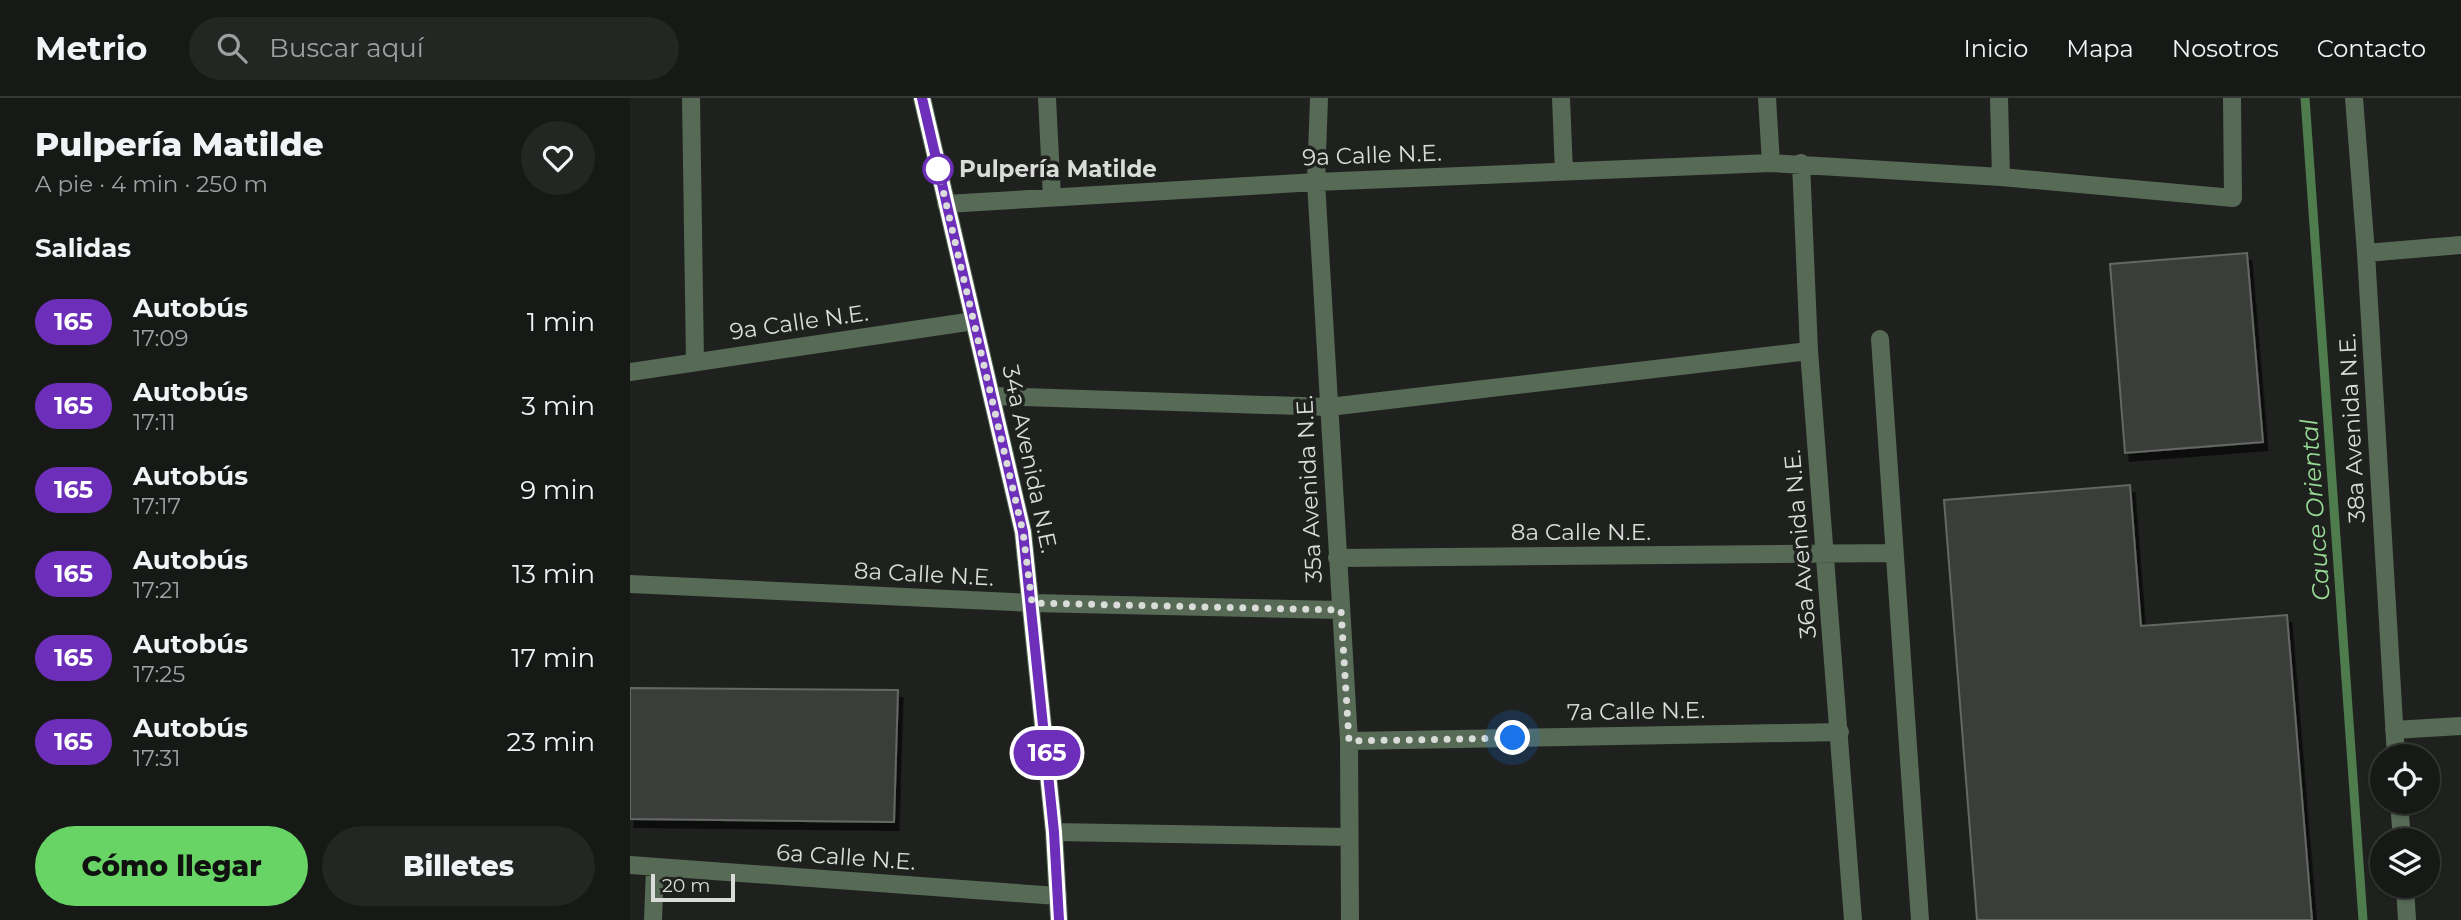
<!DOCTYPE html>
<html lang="es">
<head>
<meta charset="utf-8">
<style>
	body { margin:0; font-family:Montserrat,sans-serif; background:#242624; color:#f1f3f6; height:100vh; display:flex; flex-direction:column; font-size:26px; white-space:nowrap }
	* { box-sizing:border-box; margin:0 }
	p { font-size:23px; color:#9ea0a1 }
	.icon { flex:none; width:38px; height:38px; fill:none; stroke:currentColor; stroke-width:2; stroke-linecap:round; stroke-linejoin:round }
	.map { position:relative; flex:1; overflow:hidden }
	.side { display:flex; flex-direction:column; background:#171917; width:630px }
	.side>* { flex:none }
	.badge { padding:0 14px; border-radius:23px; font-size:24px; line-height:46px }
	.tools { position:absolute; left:1740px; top:646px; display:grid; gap:14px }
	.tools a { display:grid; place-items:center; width:70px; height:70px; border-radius:50%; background:#171917; box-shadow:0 2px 5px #0004,0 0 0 2px #363836; font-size:35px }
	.scale { position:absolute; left:21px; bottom:18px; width:84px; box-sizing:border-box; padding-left:7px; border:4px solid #dadcda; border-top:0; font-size:19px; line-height:24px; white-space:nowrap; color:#dadcda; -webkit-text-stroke:5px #1f211f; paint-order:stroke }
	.you { position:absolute; width:35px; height:35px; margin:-18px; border:5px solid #fff; border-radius:50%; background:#1a73e8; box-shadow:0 0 0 10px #1a73e833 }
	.map>.badge { position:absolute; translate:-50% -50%; box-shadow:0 0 0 4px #fff }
	h2 { padding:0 35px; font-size:26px; line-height:63px }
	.round { display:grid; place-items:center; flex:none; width:74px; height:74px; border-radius:37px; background:#242624 }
	.overview { display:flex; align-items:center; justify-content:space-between; height:119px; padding:0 35px }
	h1 { font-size:33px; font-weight:800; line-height:52px }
	.button { display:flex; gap:14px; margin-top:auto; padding:14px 35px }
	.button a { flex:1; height:80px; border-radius:42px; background:#67d465; color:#111; font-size:28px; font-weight:800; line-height:80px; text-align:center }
	.button a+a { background:#242624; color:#f1f3f6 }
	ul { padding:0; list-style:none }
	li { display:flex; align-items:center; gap:21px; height:84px; padding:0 35px }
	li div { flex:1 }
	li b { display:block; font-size:26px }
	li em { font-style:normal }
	li .badge { min-width:77px; font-weight:700; text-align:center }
	header { display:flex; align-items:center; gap:42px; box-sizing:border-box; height:98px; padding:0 35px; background:#171917; border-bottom:2px solid #363836 }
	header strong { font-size:33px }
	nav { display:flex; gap:38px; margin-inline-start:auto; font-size:24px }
	.search { width:490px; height:63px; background:#242624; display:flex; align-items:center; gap:18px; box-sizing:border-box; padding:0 24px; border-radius:38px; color:#9ea0a1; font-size:26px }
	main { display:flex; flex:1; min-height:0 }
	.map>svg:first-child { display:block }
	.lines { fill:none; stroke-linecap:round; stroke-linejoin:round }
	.stream { stroke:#4f7c4d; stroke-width:9 }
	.building { fill:#3b3e3b; stroke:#646764; stroke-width:2; filter:url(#shadow) }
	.minor { stroke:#576a55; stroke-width:18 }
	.line-casing { stroke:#fff; stroke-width:16 }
	.line { stroke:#6d2fba; stroke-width:10 }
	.walk { stroke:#dadcda; stroke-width:7; stroke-dasharray:0 12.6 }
	.stop-dot { fill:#fff; stroke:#6d2fba; stroke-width:3.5 }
	.labels { text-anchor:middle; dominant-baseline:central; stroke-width:7; stroke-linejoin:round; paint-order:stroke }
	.street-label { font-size:23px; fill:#dadcda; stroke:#1f211f }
	.stop-label { font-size:23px; font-weight:bold; fill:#dadcda; stroke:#1f211f; text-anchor:start }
	.water-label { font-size:24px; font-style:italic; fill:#97db94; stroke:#1f211f }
</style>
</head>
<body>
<header>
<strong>Metrio</strong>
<div class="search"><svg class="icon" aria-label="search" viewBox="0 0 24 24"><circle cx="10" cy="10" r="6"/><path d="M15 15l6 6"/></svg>Buscar aquí</div>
<nav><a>Inicio</a><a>Mapa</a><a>Nosotros</a><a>Contacto</a></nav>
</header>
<main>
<section class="side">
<div class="overview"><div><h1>Pulpería Matilde</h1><p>A pie · 4 min · 250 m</p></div><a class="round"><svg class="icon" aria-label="heart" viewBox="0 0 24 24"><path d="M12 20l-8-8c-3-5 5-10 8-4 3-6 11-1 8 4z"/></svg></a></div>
<h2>Salidas</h2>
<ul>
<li><span class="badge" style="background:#6d2fba;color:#fff">165</span><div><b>Autobús</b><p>17:09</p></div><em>1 min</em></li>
<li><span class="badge" style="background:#6d2fba;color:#fff">165</span><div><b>Autobús</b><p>17:11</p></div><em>3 min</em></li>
<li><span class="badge" style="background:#6d2fba;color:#fff">165</span><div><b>Autobús</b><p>17:17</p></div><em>9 min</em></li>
<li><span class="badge" style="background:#6d2fba;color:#fff">165</span><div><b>Autobús</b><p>17:21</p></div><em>13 min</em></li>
<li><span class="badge" style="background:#6d2fba;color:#fff">165</span><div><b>Autobús</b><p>17:25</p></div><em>17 min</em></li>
<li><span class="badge" style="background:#6d2fba;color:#fff">165</span><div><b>Autobús</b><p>17:31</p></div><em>23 min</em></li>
</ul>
<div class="button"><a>Cómo llegar</a><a>Billetes</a></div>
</section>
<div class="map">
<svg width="1831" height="822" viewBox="0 0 1831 822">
	<defs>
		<filter id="shadow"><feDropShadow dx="4.5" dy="8" stdDeviation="0" flood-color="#0009"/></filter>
	</defs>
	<rect width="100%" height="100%" fill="#1f211f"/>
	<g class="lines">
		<path class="stream" d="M1675,0L1733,822"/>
	</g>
	<path class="building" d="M1617,155L1633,344L1495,355L1480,166Z
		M1500,387L1511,528L1657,517L1682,822H1347L1314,402Z
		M0,590L268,592L264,724L0,721Z"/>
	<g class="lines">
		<path class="minor" d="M61,0L65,264
			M292,0L393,434L424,734L429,822
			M417,0L422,99
			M689,0L686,84L719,643L720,822
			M931,0L934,74
			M1137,0L1141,65
			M1369,0L1371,79
			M1724,0L1736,155L1766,658
			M1171,65L1179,253L1223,822
			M316,106L686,84L1141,65L1371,79L1603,100L1602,0
			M1736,155L1831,147
			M1250,241L1290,822
			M0,274L344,223
			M363,298L699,309L1179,253
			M707,460L1264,455
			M0,486L402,505L711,512
			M1764,632L1831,628
			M719,643L1210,634
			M1769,704L1772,742
			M424,734L719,739
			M0,767L428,798
			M1775,788L1777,822
			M23,822L25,770"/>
	</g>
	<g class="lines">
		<g class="line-casing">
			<path id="line" d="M292,0L393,434L424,734L429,822"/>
		</g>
		<use href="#line" class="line"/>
		<path class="walk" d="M308,71L393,434L402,505L711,512L719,643L883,640"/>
	</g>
	<circle class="stop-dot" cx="308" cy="71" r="14"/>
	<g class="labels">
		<g class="street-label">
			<text transform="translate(742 57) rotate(-2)">9a Calle N.E.</text>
			<text transform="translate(169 224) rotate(-8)">9a Calle N.E.</text>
			<text transform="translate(1722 330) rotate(-93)">38a Avenida N.E.</text>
			<text transform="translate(400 361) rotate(78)">34a Avenida N.E.</text>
			<text transform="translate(679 391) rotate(-93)">35a Avenida N.E.</text>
			<text x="951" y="434">8a Calle N.E.</text>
			<text transform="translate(1170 446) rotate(-95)">36a Avenida N.E.</text>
			<text transform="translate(294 476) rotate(3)">8a Calle N.E.</text>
			<text transform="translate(1006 613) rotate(-1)">7a Calle N.E.</text>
			<text transform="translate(216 759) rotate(4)">6a Calle N.E.</text>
		</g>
		<g class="stop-label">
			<text x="329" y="71">Pulpería Matilde</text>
		</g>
		<g class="water-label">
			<text transform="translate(1685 412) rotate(-94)">Cauce Oriental</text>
		</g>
	</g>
</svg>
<div class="tools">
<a><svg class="icon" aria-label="locate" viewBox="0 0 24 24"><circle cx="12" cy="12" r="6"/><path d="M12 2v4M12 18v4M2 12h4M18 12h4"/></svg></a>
<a><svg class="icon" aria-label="layers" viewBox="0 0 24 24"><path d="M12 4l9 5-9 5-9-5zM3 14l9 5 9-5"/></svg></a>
</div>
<div class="scale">20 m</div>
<div class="you" style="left:883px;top:640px"></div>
<b class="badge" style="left:417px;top:655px;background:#6d2fba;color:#fff">165</b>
</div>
</main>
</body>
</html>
